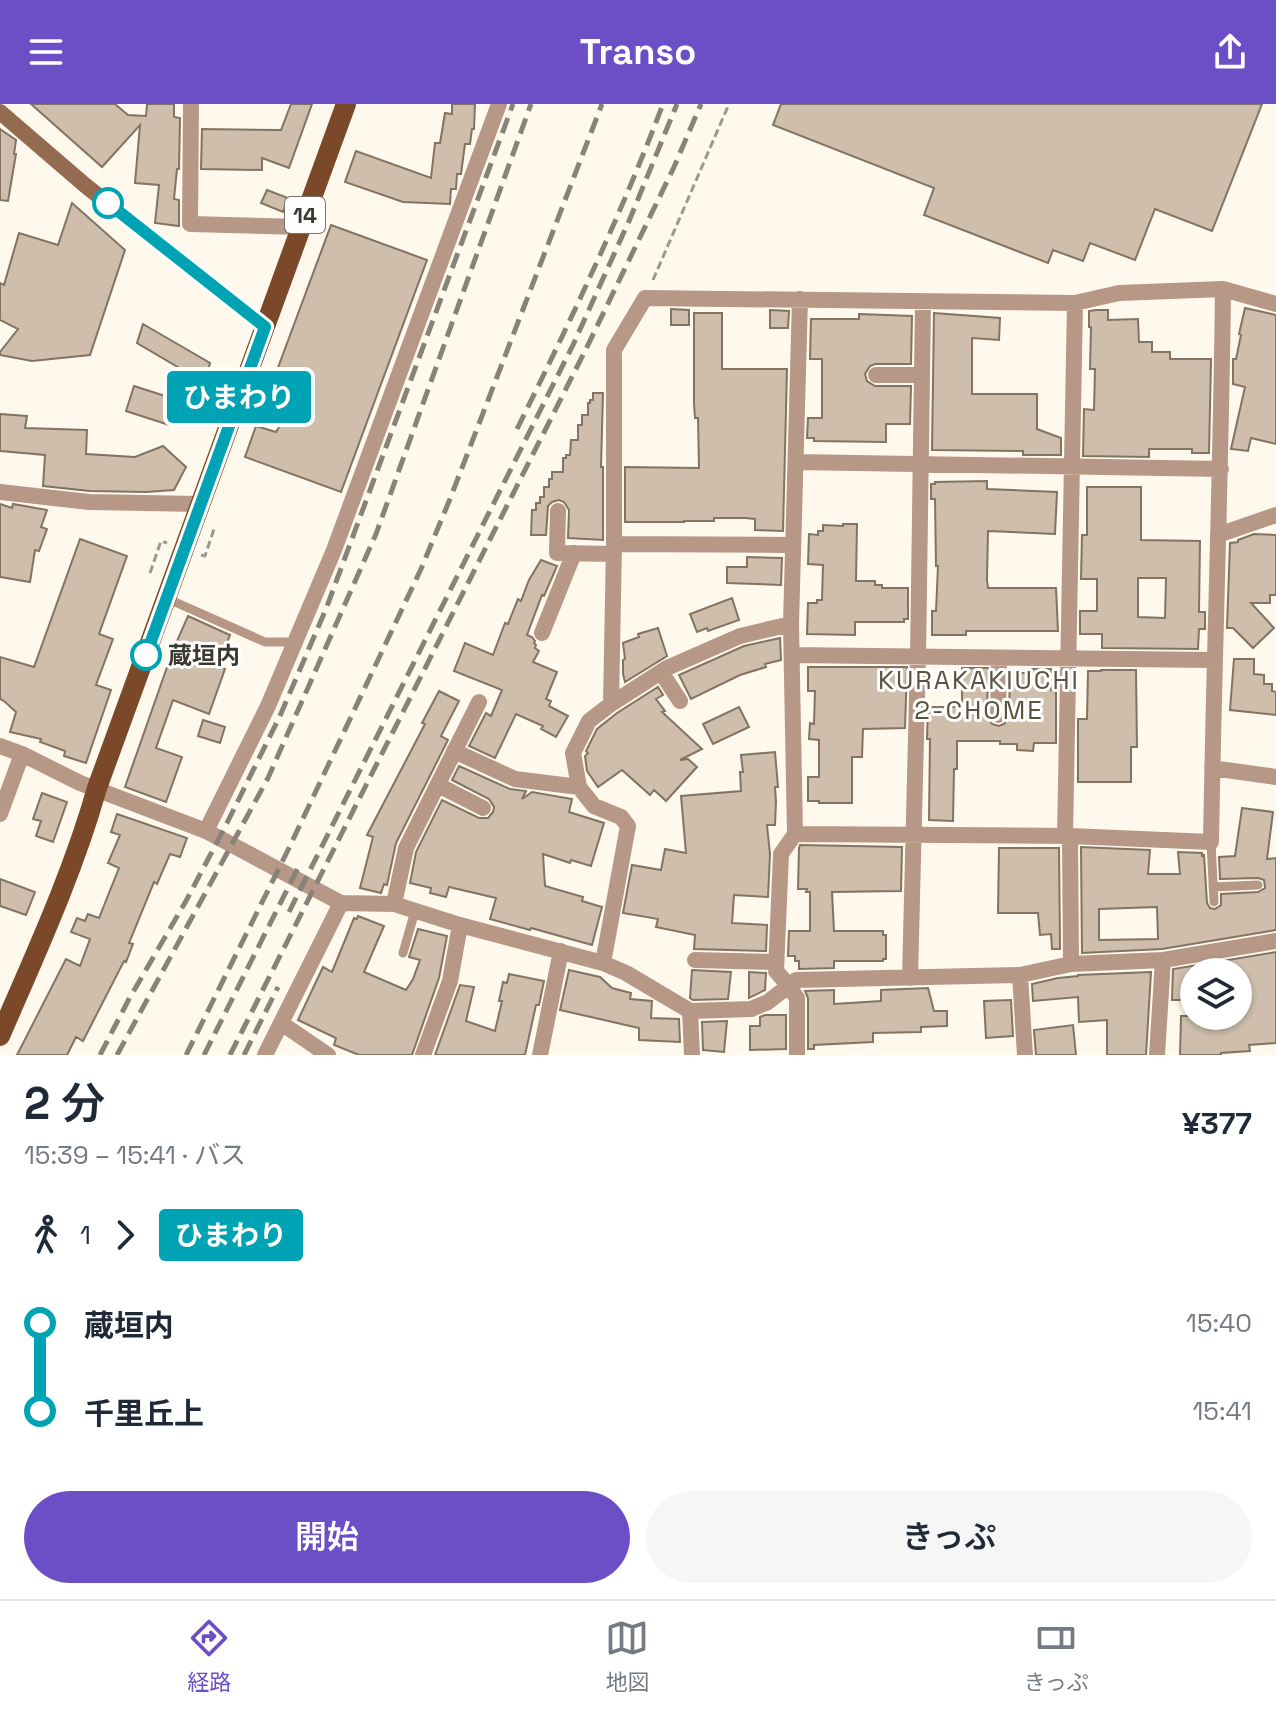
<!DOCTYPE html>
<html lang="ja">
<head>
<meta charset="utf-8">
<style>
	body { margin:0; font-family:"Space Grotesk","Noto Sans JP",sans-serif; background:#f6f6f7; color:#1f2937; height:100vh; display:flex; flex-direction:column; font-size:30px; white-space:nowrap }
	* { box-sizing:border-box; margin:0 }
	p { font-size:26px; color:#747a83 }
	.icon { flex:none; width:44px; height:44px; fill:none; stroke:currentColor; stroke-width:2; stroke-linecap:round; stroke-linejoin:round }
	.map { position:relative; height:951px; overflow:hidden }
	.drawer { display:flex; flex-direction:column; background:#fff; flex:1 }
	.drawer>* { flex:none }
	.badge { padding:0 16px; border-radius:6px; font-size:28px; line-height:52px }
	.buttons { position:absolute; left:1180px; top:854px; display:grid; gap:16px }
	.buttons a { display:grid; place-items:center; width:72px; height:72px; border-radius:50%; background:#fff; box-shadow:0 2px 6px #0004; font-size:40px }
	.map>.badge { position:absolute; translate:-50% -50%; box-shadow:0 0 0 4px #fff }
	.legs { display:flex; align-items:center; gap:12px; height:88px; padding:0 24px; font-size:26px }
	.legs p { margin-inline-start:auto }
	.headline { display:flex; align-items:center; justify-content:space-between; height:136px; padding:0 24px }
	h1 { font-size:44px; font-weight:600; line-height:60px }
	.primary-button { display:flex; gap:16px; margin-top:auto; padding:16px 24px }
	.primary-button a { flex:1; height:92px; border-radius:48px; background:#6c4ec7; color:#fff; font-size:32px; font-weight:600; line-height:92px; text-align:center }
	.primary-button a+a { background:#f6f6f7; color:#1f2937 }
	ul { padding:0 24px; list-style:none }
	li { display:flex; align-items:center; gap:28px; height:88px; font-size:30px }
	li i { display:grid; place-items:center; width:12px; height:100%; margin:0 10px; background:currentColor }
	li i::after { content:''; width:20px; height:20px; margin:-10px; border:6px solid; border-radius:50%; background:#fff }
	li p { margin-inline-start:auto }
	li:first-child i { background:linear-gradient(#0000 50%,currentColor 0) }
	li:last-child i { background:linear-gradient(currentColor 50%,#0000 0) }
	header { display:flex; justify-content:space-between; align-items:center; height:104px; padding:0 24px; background:#6c4ec7; color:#fff; font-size:36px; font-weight:600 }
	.tab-bar { display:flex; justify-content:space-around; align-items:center; height:112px; border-top:2px solid #e0e1e3; background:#fff; font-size:22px; color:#747a83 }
	.tab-bar a { display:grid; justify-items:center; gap:4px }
	.tab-bar .on { color:#6c4ec7 }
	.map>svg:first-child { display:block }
	.building { fill:#cebeab; stroke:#827362; stroke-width:2; fill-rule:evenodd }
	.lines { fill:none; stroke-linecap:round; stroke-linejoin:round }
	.path { stroke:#9c988d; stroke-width:3; stroke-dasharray:8 4; stroke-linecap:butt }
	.lane { stroke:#b79887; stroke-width:9 }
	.street { stroke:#b79887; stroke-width:16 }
	.secondary { stroke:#946a51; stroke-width:16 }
	.primary { stroke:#7b4829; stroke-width:20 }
	.rail { stroke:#878379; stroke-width:5; stroke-dasharray:16 8; stroke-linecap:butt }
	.line-1-casing { stroke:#fff; stroke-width:18 }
	.line-1 { stroke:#00a3b4; stroke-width:12 }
	.stop-1-dot { fill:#fff; stroke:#00a3b4; stroke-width:4 }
	.labels { text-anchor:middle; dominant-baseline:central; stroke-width:6; stroke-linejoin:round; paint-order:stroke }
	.shield { fill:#fff; stroke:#76746d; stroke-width:2 }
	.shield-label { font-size:22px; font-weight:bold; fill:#3b382f }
	.stop-label { font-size:24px; font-weight:bold; fill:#3b382f; stroke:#fff; text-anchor:start }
	.neighbourhood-label { font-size:26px; letter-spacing:2px; fill:#59523f; stroke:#fff }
</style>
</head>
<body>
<header><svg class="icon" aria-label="menu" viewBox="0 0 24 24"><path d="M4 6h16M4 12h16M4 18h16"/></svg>Transo<svg class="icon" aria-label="share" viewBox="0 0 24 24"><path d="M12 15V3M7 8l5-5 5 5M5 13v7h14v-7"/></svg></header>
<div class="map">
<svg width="1276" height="951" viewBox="0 0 1276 951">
	<rect width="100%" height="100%" fill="#fef9ec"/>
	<path class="building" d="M31,0H115L128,11L146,12L147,0H174V13L180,14L179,65H177L174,95L179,96V122L155,119L159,81L135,79L140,21L102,63Z
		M291,0H312L289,64L262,54V66L201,65L202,25L281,26Z
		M452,0H475L474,25H472L470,40H465L461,70H457L456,85H451L450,100L403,98L345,78L356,47L431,74L435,39H440L445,9L452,10Z
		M781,0H1262L1212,127L1155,105L1135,156L1090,139L1083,157L1053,146L1048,159L924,111L934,84L773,21Z
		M0,25L16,36L14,50H16L8,97L0,96Z
		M267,86L288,94L283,108L261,99Z
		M72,99L125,146L90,251L32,257L0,251V248L18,225L0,216V179L4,181L19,129L58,141Z
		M331,121L427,156L341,388L245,353L256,322L276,328L279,323L260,312Z
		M1245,204L1276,211V340L1251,334L1248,347L1231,345L1245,283L1233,280V255H1236L1241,231L1239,230Z
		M671,205L689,206V221H671Z
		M770,206L789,207L788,224H770Z
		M1096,206H1108V216L1138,215L1139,238H1152V248H1170V255H1211L1209,349H1192V345H1149V353L1083,352L1084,305L1094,306L1095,265H1090L1091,223H1089V207Z
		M694,209H722V265H787L783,427L755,426V415L745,414H714V417H684V418H625V363L699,364L698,314H695L694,299Z
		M934,209L1000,214L999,236L972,234V290H1037V325L1061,334V351H1023V347L932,346Z
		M859,210L912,212L911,260H875L870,262L865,270L867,277L875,282H911L910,320H886V338L814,337V334H807L808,314H822V255H810L811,215H859Z
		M143,220L210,259L205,279L137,239Z
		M134,282L193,301L187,320L170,315L169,321L126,307Z
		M593,289H603L601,363H603V436L568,434L569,406L564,398L559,396L552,398L548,402L546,431H531L532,406H536V399H540V393H544V383H549V375H552V368H563V354H566V351H570L571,336H578V321H582V311H588V299H590V296H593Z
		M0,310L27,312L25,324L87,326L86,350L135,353L163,342L186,363L174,386L146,388L90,387L43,382L45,351L0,347Z
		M987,377V385L1057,388L1055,430L988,427L987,476L988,484H1056L1058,527H966V531H932V507H936L938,462H936L935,395H931V380H935V378Z
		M1087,383H1141V436L1200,437L1199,508H1205V525H1199L1198,545L1102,544V530H1080V507H1097V475H1081L1082,431H1087ZM1138,474H1166L1165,514L1138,513Z
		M0,400L12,404L13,400L47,406L41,423L47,425L39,447L35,446L30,478L0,473Z
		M843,420H857L856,477H875V481H882V484H908V515H904V518H855V531L807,530L808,499H817V496H822L823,461L808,460L809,430L818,431V427H823V421L843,422Z
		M1254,430L1276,431V491H1270V499H1251L1274,524L1253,544L1233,524H1227L1230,439L1238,438V436Z
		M80,435L127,452L99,530L113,535L96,581L111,586L86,659L64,652L65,647L40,638L41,635L10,628L16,608L4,597L0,595V553L34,563Z
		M747,453L782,454L781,481L727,479V463H747Z
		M541,456L557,462L544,492L542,491L527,531L532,533L535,537L534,539L536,541L535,544L539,547L533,558L557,568L546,595L551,597L549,602L568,612L556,633L541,625L543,622L516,610L495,654L469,642L486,609L491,612L502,586L454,567L465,539L493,551L505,519L508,520L518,495L521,497L529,476Z
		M732,494L739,516L708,527L707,524L697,528L690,510Z
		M188,512L230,531L218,562L225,565L209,610L173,596L156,644L182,653L166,698L125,683L173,546Z
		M658,524L667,552L625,578L623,570V556L625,555L623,539L639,533L638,530Z
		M780,534L781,556L765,560L766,563L740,571L691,595L679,571L744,542Z
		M1234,555H1254V570L1264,571V580H1272V587L1276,588V611L1230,606Z
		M808,563H907L905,624L863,625L862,653H852V699H819V697H808V673H819V636L809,635L810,619L814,620L815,587H808Z
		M962,564H988L987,612L992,620L999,622L1004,620L1009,612L1010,569H1028V565H1051V586L1056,588V639H1034L1033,647L1017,646V640H1000V637H957V665H954L953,717L929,716L930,635H927L928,603H954V600H962Z
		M1101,566H1136L1137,643H1131V678H1078V615H1087L1088,567H1101Z
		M658,583L663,591L656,595L665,607L662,608L702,645L680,656L688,655L697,663L666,697L654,686L650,691L622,666L598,683L587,667L585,652L588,649L586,647L597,625L617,609Z
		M439,587L459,597L441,632L448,636L396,739L387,781L384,780L381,789L360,784L373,733L367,731L425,620L422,619Z
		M739,603L749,623L713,640L703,620Z
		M203,616L225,623L220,639L198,632Z
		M775,648L778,683H775L776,698L775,721H767L770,750L768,793L734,791L732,819L767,821L766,847L694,845L695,831L656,823L658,815L623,809L632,761L661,766L665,745L686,749L681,692L741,687L740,668H743L741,651Z
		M459,662L510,685L526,687L522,695L532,688L572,695L569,708L604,719L591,762L571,756L570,759L543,750L545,782L583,793L582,797L602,803L592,841L531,824L530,826L490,815L496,794L449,783L446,793L430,789L431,784L410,779L416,748L442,696L479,714H488L493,708L494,703L489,695L452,676Z
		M42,689L67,698L53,738L36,732L41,717L33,715Z
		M1242,704L1273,708L1267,755L1276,754V826L1162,845L1082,849L1081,743L1150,746L1148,770H1180L1178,748L1202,749V752L1204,751L1207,799L1210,804L1215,805L1221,801V790L1258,788L1265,784L1264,776L1258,774L1220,775L1219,753L1235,752ZM1157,803L1158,835L1099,836V805Z
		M117,710L187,734L180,753L170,750L157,780L154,778L129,839L133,840L126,858L124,857L83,937L76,933L67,951H17L66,855L80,862L90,835L71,828L77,814L85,817L88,810L99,814L119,764L108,759L120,731L111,728Z
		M800,741L902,743L901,787L832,788L834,827H883V831H886V855H883V857H834V864L799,865V857H795V852H788L789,827H810V788H806L807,785H798L799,744Z
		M999,744H1059L1060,845H1052L1051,830L1040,831L1038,809H998Z
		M0,775L35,788L26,811L0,802Z
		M358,812L384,822L364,868L406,886L413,875L420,856L409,853L418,825L447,832L439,874L412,951H359L334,941L336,934L298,916L323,863L332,868L354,814L357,815Z
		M1276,848V939L1249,941L1250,947L1221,949V951H1180L1181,912H1238V868H1194V896H1172L1173,865Z
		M569,866L600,873L612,884L631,889L630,895L652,897L651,914L679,915L680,938L639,936V924L560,906Z
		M692,866L731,868L728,895L693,896L690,894Z
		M749,868L766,869L765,886L749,894Z
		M1151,868L1146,951H1107V916L1079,918L1078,893L1033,897L1032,880L1058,874L1078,872V871Z
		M509,870L544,877L539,901H536L525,951H435L460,881L474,883L466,917L495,927L502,897H499L503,878L507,879Z
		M928,884L934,907H947V922L921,923V928L873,929V938L814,941V945H808V894L805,887L834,886V900L881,897V886Z
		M1011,896L1013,932L986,934L984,897Z
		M765,911H786V945L750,946V922H760V913Z
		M727,917L724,948L703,946L702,918Z
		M1073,921L1076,951H1036L1034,926Z"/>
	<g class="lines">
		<path class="path" d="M653,176L729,0
			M201,451L205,452L215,422
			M150,469L161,437L167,439"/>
		<path class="lane" d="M166,494L265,538H295
			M1211,738L1214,798
			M1213,783L1258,781
			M403,849L415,807"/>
		<path class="street" d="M191,0L190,120L301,123
			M876,271H922
			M796,358L1221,365
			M0,388L89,398L200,400
			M558,407L557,449L614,450
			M1218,431L1276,411
			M614,440L793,441
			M542,529L574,449
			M792,551L1213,556
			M661,568L680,597
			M611,600L667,564L740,532L791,520
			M998,611L999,554
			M0,642L22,650L80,679L206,727L341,799L394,800L460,821L603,859L626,869L690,907L751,905L768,898L796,876L1020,871L1071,860L1163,856L1276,837
			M454,647L515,675L579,683
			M1212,664L1276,673
			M438,681L483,704
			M0,710L22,650
			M206,727L268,602L334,446L499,0
			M795,730L1070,732L1211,738C1214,554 1221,370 1223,185
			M1065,732L1075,199
			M1070,732L1071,860
			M394,800L406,744L479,598
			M695,856L776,858
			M603,859L628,722L621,713L594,702L579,683L573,649L589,617L611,600L614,440V246L645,194L1075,199L1119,189L1223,185L1276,200
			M1020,871L1025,951
			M910,874L918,553L923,199
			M690,907L692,951
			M281,919L328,951
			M265,951L341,799
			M423,951L450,877L460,821
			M540,951L561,847
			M797,951V894L788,881L776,867L781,750L795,730L791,520L800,195
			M1157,951L1163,856"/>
		<path class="secondary" d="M0,8L86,82L265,223"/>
		<path class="primary" d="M0,932C35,851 73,769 97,684L346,0"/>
		<path class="rail" d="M517,325C570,218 621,111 663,0
			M289,808L573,241L629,117L677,0
			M100,951L129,895L186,797L227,719L279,614L326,505L513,0
			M117,951L268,674L376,430L531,0
			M186,951L289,744L421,465L450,395L602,0
			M204,951L299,762
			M230,951L586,245L674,63L701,0
			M244,951L278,883"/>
	</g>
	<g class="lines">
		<g class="line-1-casing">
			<path id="line-1" d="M108,99L265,223L146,551"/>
		</g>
		<use href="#line-1" class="line-1"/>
	</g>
	<g class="stop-1-dot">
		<circle cx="108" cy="99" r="14"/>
		<circle cx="146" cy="551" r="14"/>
	</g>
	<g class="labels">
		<rect class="shield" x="285" y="93" width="40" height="36" rx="6"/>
		<g class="shield-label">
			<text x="305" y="111">14</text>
		</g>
		<g class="stop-label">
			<text x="168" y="551">蔵垣内</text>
		</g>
		<g class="neighbourhood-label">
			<text x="979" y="576">KURAKAKIUCHI<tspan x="979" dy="30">2-CHOME</tspan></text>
		</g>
	</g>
</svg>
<div class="buttons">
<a><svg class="icon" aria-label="layers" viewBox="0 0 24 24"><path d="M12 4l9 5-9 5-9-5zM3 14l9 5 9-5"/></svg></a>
</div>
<b class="badge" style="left:239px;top:293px;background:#00a3b4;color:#fff">ひまわり</b>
</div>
<section class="drawer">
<div class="headline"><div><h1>2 分</h1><p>15:39 – 15:41 · バス</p></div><b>¥377</b></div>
<div class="legs"><svg class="icon" aria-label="walk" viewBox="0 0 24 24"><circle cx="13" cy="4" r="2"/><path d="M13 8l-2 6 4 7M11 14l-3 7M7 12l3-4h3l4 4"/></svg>1<svg class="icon" aria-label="forward" viewBox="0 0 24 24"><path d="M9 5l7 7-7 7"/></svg><b class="badge" style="background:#00a3b4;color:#fff">ひまわり</b></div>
<ul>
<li><i style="color:#00a3b4"></i><b>蔵垣内</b><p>15:40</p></li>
<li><i style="color:#00a3b4"></i><b>千里丘上</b><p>15:41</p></li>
</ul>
<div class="primary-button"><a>開始</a><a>きっぷ</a></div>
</section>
<nav class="tab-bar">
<a class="on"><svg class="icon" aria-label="directions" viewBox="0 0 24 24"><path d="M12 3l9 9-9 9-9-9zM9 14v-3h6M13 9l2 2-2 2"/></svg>経路</a>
<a><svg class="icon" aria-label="map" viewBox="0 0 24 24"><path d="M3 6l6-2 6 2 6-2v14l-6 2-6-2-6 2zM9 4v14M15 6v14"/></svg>地図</a>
<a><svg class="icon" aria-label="tickets" viewBox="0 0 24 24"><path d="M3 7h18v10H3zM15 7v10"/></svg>きっぷ</a>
</nav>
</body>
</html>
